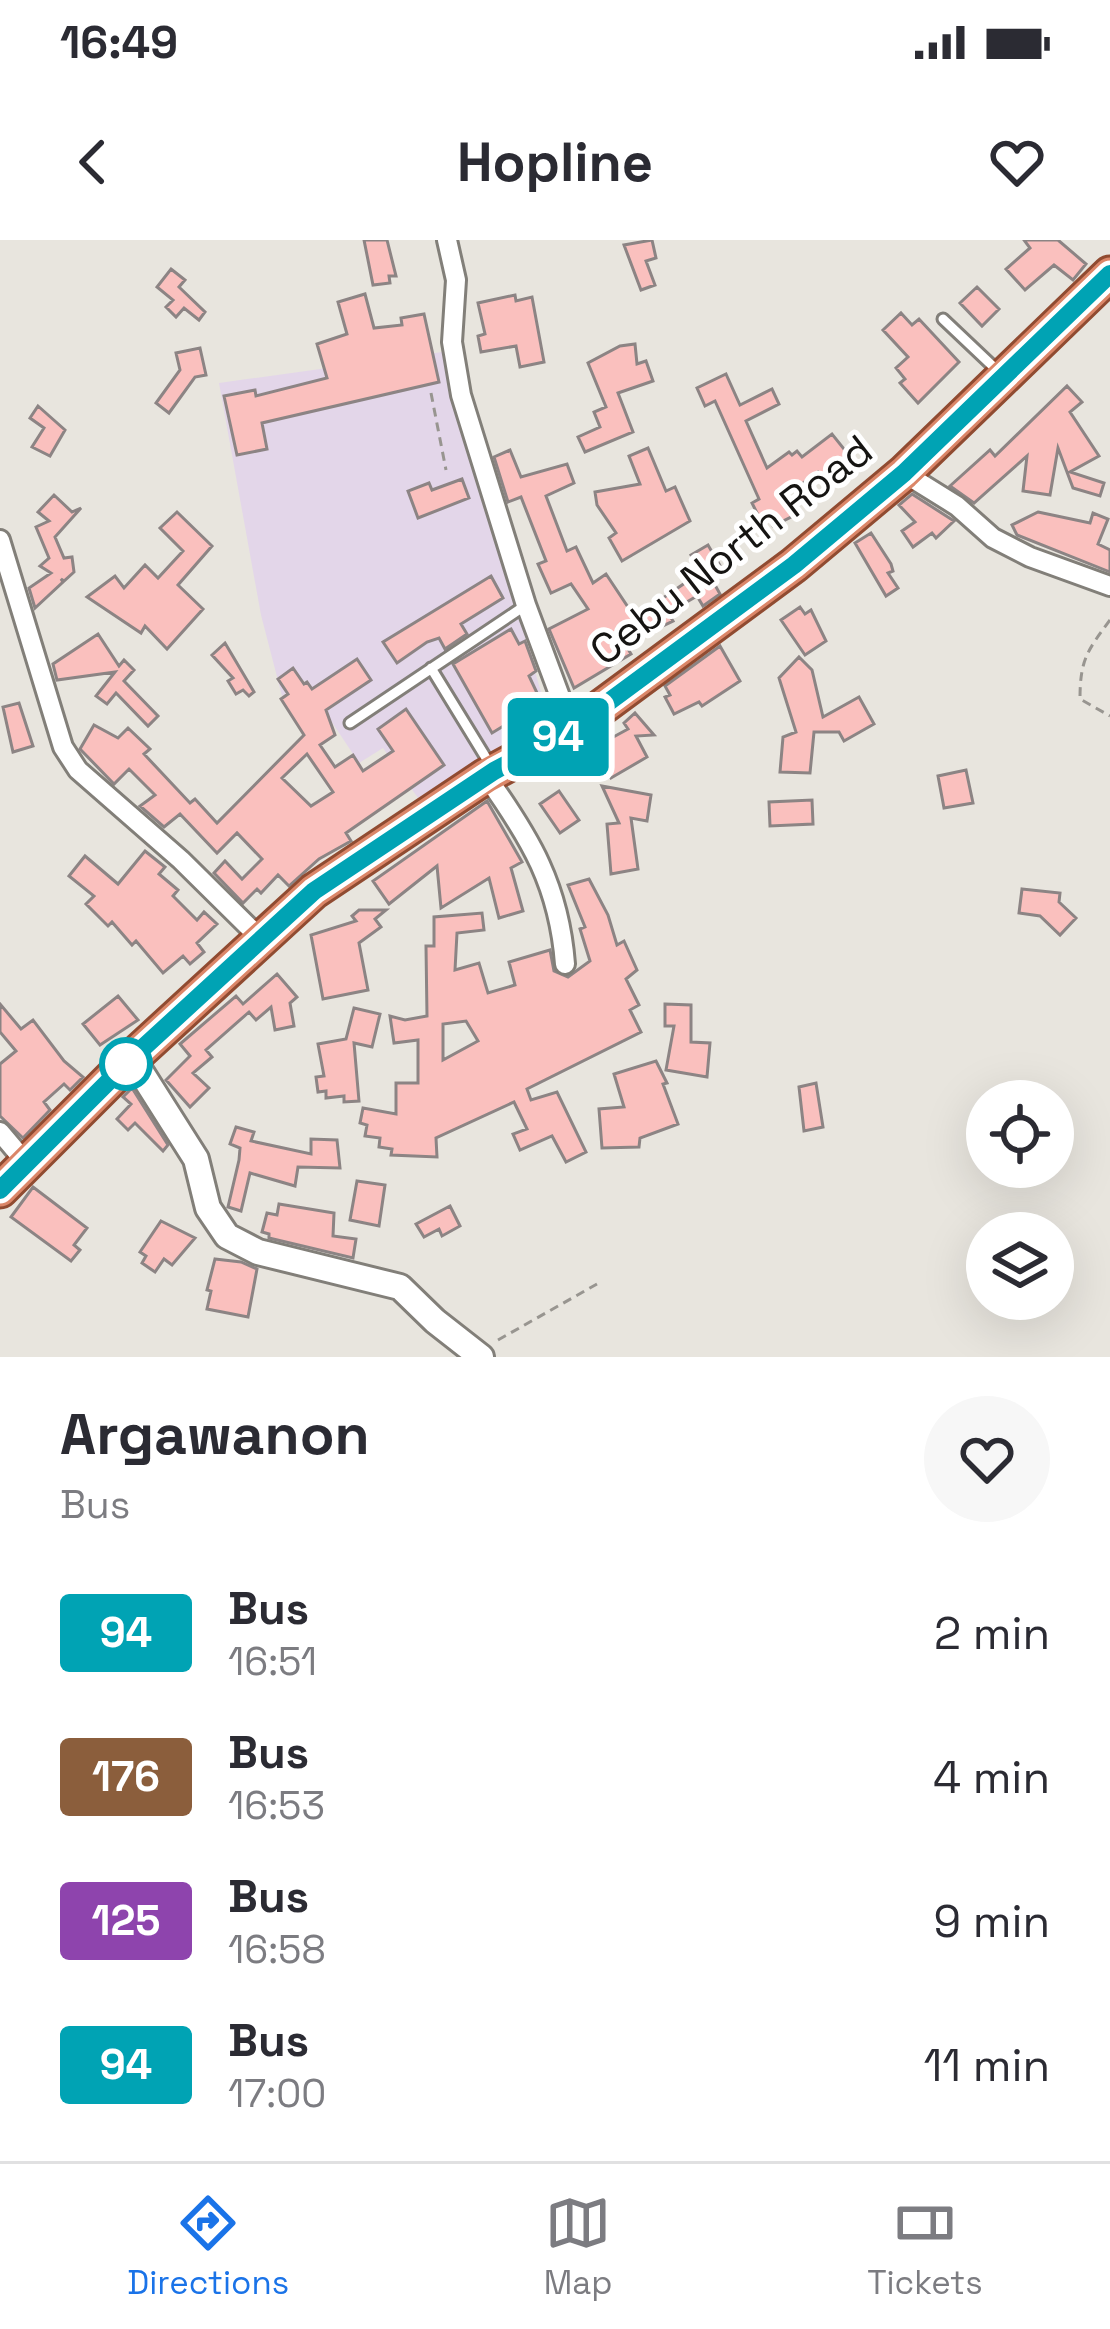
<!DOCTYPE html>
<html lang="en">
<head>
<meta charset="utf-8">
<style>
	body { margin:0; font-family:"Space Grotesk",sans-serif; background:#f7f7f7; color:#2b2b33; height:100vh; display:flex; flex-direction:column; font-size:45px; white-space:nowrap }
	* { box-sizing:border-box; margin:0 }
	p { font-size:39px; color:#7c7c81 }
	.icon { flex:none; width:66px; height:66px; fill:none; stroke:currentColor; stroke-width:2; stroke-linecap:round; stroke-linejoin:round }
	.map { position:relative; height:1117px; overflow:hidden }
	.details { display:flex; flex-direction:column; background:#fff; flex:1 }
	.details>* { flex:none }
	.badge { padding:0 24px; border-radius:9px; font-size:42px; line-height:78px }
	.buttons { position:absolute; left:966px; top:840px; display:grid; gap:24px }
	.buttons a { display:grid; place-items:center; width:108px; height:108px; border-radius:50%; background:#fff; box-shadow:0 12px 48px #0002; font-size:60px }
	.map>.badge { position:absolute; translate:-50% -50%; box-shadow:0 0 0 6px #fff }
	.round { display:grid; place-items:center; flex:none; width:126px; height:126px; border-radius:63px; background:#f7f7f7 }
	.summary { display:flex; align-items:center; justify-content:space-between; height:204px; padding:0 60px }
	h1 { font-size:57px; font-weight:800; line-height:90px }
	ul { padding:0; list-style:none }
	li { display:flex; align-items:center; gap:36px; height:144px; padding:0 60px }
	li div { flex:1 }
	li b { display:block; font-size:45px }
	li em { font-style:normal }
	li .badge { min-width:132px; font-weight:700; text-align:center }
	.status { display:flex; justify-content:space-between; align-items:center; height:84px; padding:0 60px; background:#fff; direction:ltr }
	.status svg { height:33px; fill:currentColor }
	header { display:flex; justify-content:space-between; align-items:center; height:156px; padding:0 60px; background:#fff; font-size:54px; font-weight:800 }
	.tab-bar { display:flex; justify-content:space-around; align-items:center; height:168px; border-top:3px solid #e1e1e2; background:#fff; font-size:33px; color:#7c7c81 }
	.tab-bar a { display:grid; justify-items:center; gap:6px }
	.tab-bar .current { color:#1a73e8 }
	.map>svg:first-child { display:block }
	.education { fill:#e3d6e9 }
	.building { fill:#fac0be; stroke:#8c8484; stroke-width:3; fill-rule:evenodd }
	.lines { fill:none; stroke-linecap:round; stroke-linejoin:round }
	.service-casing { stroke:#827f79; stroke-width:15 }
	.minor-casing { stroke:#827f79; stroke-width:24 }
	.tertiary-casing { stroke:#827f79; stroke-width:30 }
	.trunk-casing { stroke:#904b31; stroke-width:39 }
	.path { stroke:#989590; stroke-width:3; stroke-dasharray:9 6; stroke-linecap:butt }
	.service { stroke:#fff; stroke-width:9 }
	.minor { stroke:#fff; stroke-width:18 }
	.tertiary { stroke:#fff; stroke-width:24 }
	.trunk { stroke:#db8668; stroke-width:33 }
	.line-casing { stroke:#fff; stroke-width:27 }
	.line { stroke:#00a3b4; stroke-width:18 }
	.stop-dot { fill:#fff; stroke:#00a3b4; stroke-width:6 }
	.labels { text-anchor:middle; dominant-baseline:central; stroke-width:10; stroke-linejoin:round; paint-order:stroke }
	.street-label { font-size:42px; fill:#151412; stroke:#fff }
</style>
</head>
<body>
<div class="status"><b>16:49</b><svg viewBox="0 0 49 12"><path d="M0 12V9h3v3zM5 12V6h3v6zM10 12V3h3v9zM15 12V0h3v12zM26 1h20v11H26zM47 4h2v5h-2z"/></svg></div>
<header><svg class="icon" aria-label="back" viewBox="0 0 24 24"><path d="M15 5l-7 7 7 7"/></svg>Hopline<svg class="icon" aria-label="heart" viewBox="0 0 24 24"><path d="M12 20l-8-8c-3-5 5-10 8-4 3-6 11-1 8 4z"/></svg></header>
<div class="map">
<svg width="1110" height="1117" viewBox="0 0 1110 1117">
	<rect width="100%" height="100%" fill="#e8e5de"/>
	<path class="education" d="M442,112L548,476L418,558L383,508L359,523L304,440L282,456L261,375L219,143Z"/>
	<path class="building" d="M364,0H387L396,36H389L390,43L373,45Z
		M652,0L656,18L646,21L655,45L641,50L624,5Z
		M1024,0H1058L1086,24L1073,40L1054,25L1025,50L1006,29L1030,8Z
		M171,29L185,40L179,47L205,72L199,80L184,68L176,77L166,67L173,60L157,47Z
		M977,47L999,69L982,86L960,63Z
		M365,54L374,88L402,85L401,78L424,74L439,142L262,183L267,209L237,215L224,156L255,150L256,156L327,138L317,104L347,94L338,62Z
		M515,55L516,61L532,57L544,122L520,127L516,106L481,112L478,96L485,94L478,63Z
		M901,73L912,85L919,79L959,122L918,163L900,143L905,139L896,128L908,117L883,90Z
		M635,104L637,124L646,121L653,141L618,153L633,192L585,212L578,197L600,187L594,172L606,167L588,123L620,106Z
		M200,108L206,135L195,137L169,173L156,163L180,130L176,113Z
		M726,134L740,165L772,149L779,164L746,181L767,228L789,212L792,215L797,211L802,217L832,194L852,219L840,229L845,236L834,244L825,232L821,236L818,232L783,258L793,276L773,286L767,275L760,279L752,263L759,259L715,161L705,166L697,148Z
		M1067,146L1082,162L1070,172L1099,216L1070,232L1104,243L1100,256L1073,248L1058,208L1050,255L1023,251L1027,216L974,263L950,246L990,210L995,216Z
		M38,166L65,190L50,216L32,207L44,188L30,178Z
		M648,208L666,251L675,247L690,281L622,321L609,298L616,293L597,265L595,252L640,244L629,216Z
		M510,210L521,237L567,224L574,243L546,256L567,311L576,307L593,343L606,334L632,373L644,371L701,332L691,315L708,305L722,329L710,336L720,354L703,366L697,356L668,373L673,381L625,404L631,414L574,448L549,389L588,369L571,344L551,353L538,324L546,321L521,257L508,262L494,217Z
		M462,239L469,258L418,278L408,251L429,243L432,250Z
		M912,254L954,281L936,298L932,293L913,307L902,291L915,282L899,265Z
		M54,255L72,272L81,268L55,297L64,318L72,317L74,332L64,341L61,339L63,342L35,368L29,348L51,333L40,326L49,318L36,287L49,281L38,272Z
		M177,272L212,306L178,345L203,369L167,409L145,386L141,393L87,357L115,336L124,348L145,325L158,338L183,311L160,288Z
		M1038,272L1090,283L1093,273L1108,279L1098,304L1110,310V332L1017,295L1012,285Z
		M871,293L891,324L893,331L888,333L898,348L886,356L855,303Z
		M491,336L503,358L461,384L467,394L445,409L439,398L427,402L397,423L383,402Z
		M800,367L805,374L811,370L826,401L805,415L781,380Z
		M511,389L519,404L525,401L536,431L529,436L539,457L511,471L515,479L492,493L453,424Z
		M98,394L119,426L124,420L134,430L124,441L158,476L148,486L116,453L107,464L96,456L115,432L57,440L53,424Z
		M225,403L254,452L249,456L243,450L236,454L228,441L233,438L212,415Z
		M720,406L740,441L702,466L699,462L674,474L665,457L670,455L665,446Z
		M799,417L812,430L823,477L859,457L874,484L844,501L839,492H814L810,533L780,532L783,497L796,492L779,438Z
		M357,419L371,440L326,470L335,495L320,505L335,527L353,515L363,531L393,511L378,489L406,469L444,525L346,593L351,601L319,619L289,646L278,635L261,653L257,649L243,663L214,633L225,621L242,639L262,619L237,593L217,613L180,574L164,587L140,566L155,555L129,529L114,544L80,509L94,485L118,498L128,488L150,509L144,514L190,563L195,559L217,583L304,495L281,459L288,454L278,439L293,428L304,444L307,442L312,449ZM307,514L333,552L311,566L282,538Z
		M19,463L33,506L13,512L3,467Z
		M635,473L654,495L636,496L647,517L611,538L595,507L628,489L624,483Z
		M966,530L973,563L944,568L938,536Z
		M602,546L651,555L647,581L631,578L638,629L611,634L607,584L619,583Z
		M559,551L579,580L560,593L540,564Z
		M812,560L813,584L770,586L769,562Z
		M487,561L522,622L511,628L523,671L499,678L489,638L441,668L437,626L389,664L373,641Z
		M145,611L165,627L159,634L178,650L173,656L197,680L204,672L217,684L197,703L204,712L190,724L183,716L163,733L136,701L132,705L112,682L108,686L86,664L94,656L69,636L85,616L118,644Z
		M589,639L608,675L617,705L624,701L637,730L626,739L639,765L630,770L641,792L527,849L531,860L557,852L586,912L566,922L552,896L520,910L513,894L527,889L514,862L436,898L437,917L391,915L392,909L379,907L380,898L365,896L367,885L360,883L363,868L396,874V843H418V800L394,803L390,776L405,780L427,776L426,706H434V677L482,673L484,690L457,693L455,730L479,723L488,753L515,745L509,722L550,710L554,731L568,737L590,721L580,689L585,687L568,645ZM466,781L478,801L443,820V784Z
		M1022,649L1060,653L1059,662L1076,678L1060,695L1040,676L1019,673Z
		M359,670H386L375,679L381,687L359,703L368,750L323,759L311,695L356,681L352,676Z
		M277,734L297,757L290,763L294,786L275,790L271,767L256,780L249,772L206,810L212,817L193,833L209,848L190,867L166,840L190,816L180,804L236,756L243,764Z
		M118,756L138,780L100,805L83,784Z
		M0,764L21,789L33,780L64,821L83,837L70,850L64,844L44,862L50,870L23,898L0,876V824L16,811L0,792Z
		M665,764L691,765V802L710,803L707,837L666,830L674,786H665Z
		M354,768L380,774L372,807L354,803L359,861L344,862V856L326,858V851L318,852L316,837L324,836L318,804L346,799Z
		M656,821L667,843L663,844L678,884L640,898L639,907L602,908L599,869L624,867L614,834Z
		M816,843L823,887L804,891L799,847Z
		M132,848L168,905L163,911L135,883L128,890L117,879L131,864L123,857Z
		M236,887L254,892L251,901L311,914V899L337,900L340,928L298,927L295,946L250,933L241,971L228,967L239,920L240,908L230,904Z
		M357,941L385,945L379,986L350,980Z
		M33,947L87,988L74,1005L80,1010L71,1021L11,977Z
		M279,964L334,973L333,996L356,999L353,1018L269,998V994L262,992L267,973L277,975Z
		M450,966L460,986L442,996L439,989L424,997L416,984Z
		M161,981L195,998L172,1025L164,1019L155,1032L142,1023L146,1016L140,1012Z
		M215,1019L241,1022L257,1029L248,1077L207,1069L211,1051L207,1050Z"/>
	<g class="lines">
		<g class="service-casing">
			<path id="service" d="M943,79L1000,133
				M431,428L491,526
				M350,483L526,365"/>
		</g>
		<g class="minor-casing">
			<path id="minor" d="M447,0L456,40L452,102L461,155L526,365L572,489
				M904,233L957,266L993,298L1030,317L1110,346
				M0,300L63,507L78,530L181,620L261,699
				M486,536C531,599 559,646 565,724
				M0,892L27,924"/>
		</g>
		<g class="tertiary-casing">
			<path id="tertiary" d="M132,818L196,919L208,968L227,996L258,1012L400,1047L435,1081L481,1117"/>
		</g>
		<g class="trunk-casing">
			<path id="trunk" d="M0,950L132,818L314,651L486,536L572,489L794,325L904,233L1110,34"/>
		</g>
		<path class="path" d="M431,153L446,230
			M1110,380C1087,411 1080,420 1080,459L1110,476
			M498,1100L597,1044"/>
		<use href="#service" class="service"/>
		<use href="#minor" class="minor"/>
		<use href="#tertiary" class="tertiary"/>
		<use href="#trunk" class="trunk"/>
	</g>
	<g class="lines">
		<g class="line-casing">
			<path id="line" d="M0,950L132,818L314,651L494,531L572,489L794,325L904,233L1110,34"/>
		</g>
		<use href="#line" class="line"/>
	</g>
	<circle class="stop-dot" cx="126" cy="824" r="24"/>
	<g class="labels">
		<g class="street-label">
			<text transform="translate(731 310) rotate(-38)">Cebu North Road</text>
		</g>
	</g>
</svg>
<div class="buttons">
<a><svg class="icon" aria-label="locate" viewBox="0 0 24 24"><circle cx="12" cy="12" r="6"/><path d="M12 2v4M12 18v4M2 12h4M18 12h4"/></svg></a>
<a><svg class="icon" aria-label="layers" viewBox="0 0 24 24"><path d="M12 4l9 5-9 5-9-5zM3 14l9 5 9-5"/></svg></a>
</div>
<b class="badge" style="left:558px;top:497px;background:#00a3b4;color:#fff">94</b>
</div>
<section class="details">
<div class="summary"><div><h1>Argawanon</h1><p>Bus</p></div><a class="round"><svg class="icon" aria-label="heart" viewBox="0 0 24 24"><path d="M12 20l-8-8c-3-5 5-10 8-4 3-6 11-1 8 4z"/></svg></a></div>
<ul>
<li><span class="badge" style="background:#00a3b4;color:#fff">94</span><div><b>Bus</b><p>16:51</p></div><em>2 min</em></li>
<li><span class="badge" style="background:#8b5e3c;color:#fff">176</span><div><b>Bus</b><p>16:53</p></div><em>4 min</em></li>
<li><span class="badge" style="background:#8e44ad;color:#fff">125</span><div><b>Bus</b><p>16:58</p></div><em>9 min</em></li>
<li><span class="badge" style="background:#00a3b4;color:#fff">94</span><div><b>Bus</b><p>17:00</p></div><em>11 min</em></li>
</ul>
</section>
<nav class="tab-bar">
<a class="current"><svg class="icon" aria-label="directions" viewBox="0 0 24 24"><path d="M12 3l9 9-9 9-9-9zM9 14v-3h6M13 9l2 2-2 2"/></svg>Directions</a>
<a><svg class="icon" aria-label="map" viewBox="0 0 24 24"><path d="M3 6l6-2 6 2 6-2v14l-6 2-6-2-6 2zM9 4v14M15 6v14"/></svg>Map</a>
<a><svg class="icon" aria-label="tickets" viewBox="0 0 24 24"><path d="M3 7h18v10H3zM15 7v10"/></svg>Tickets</a>
</nav>
</body>
</html>
